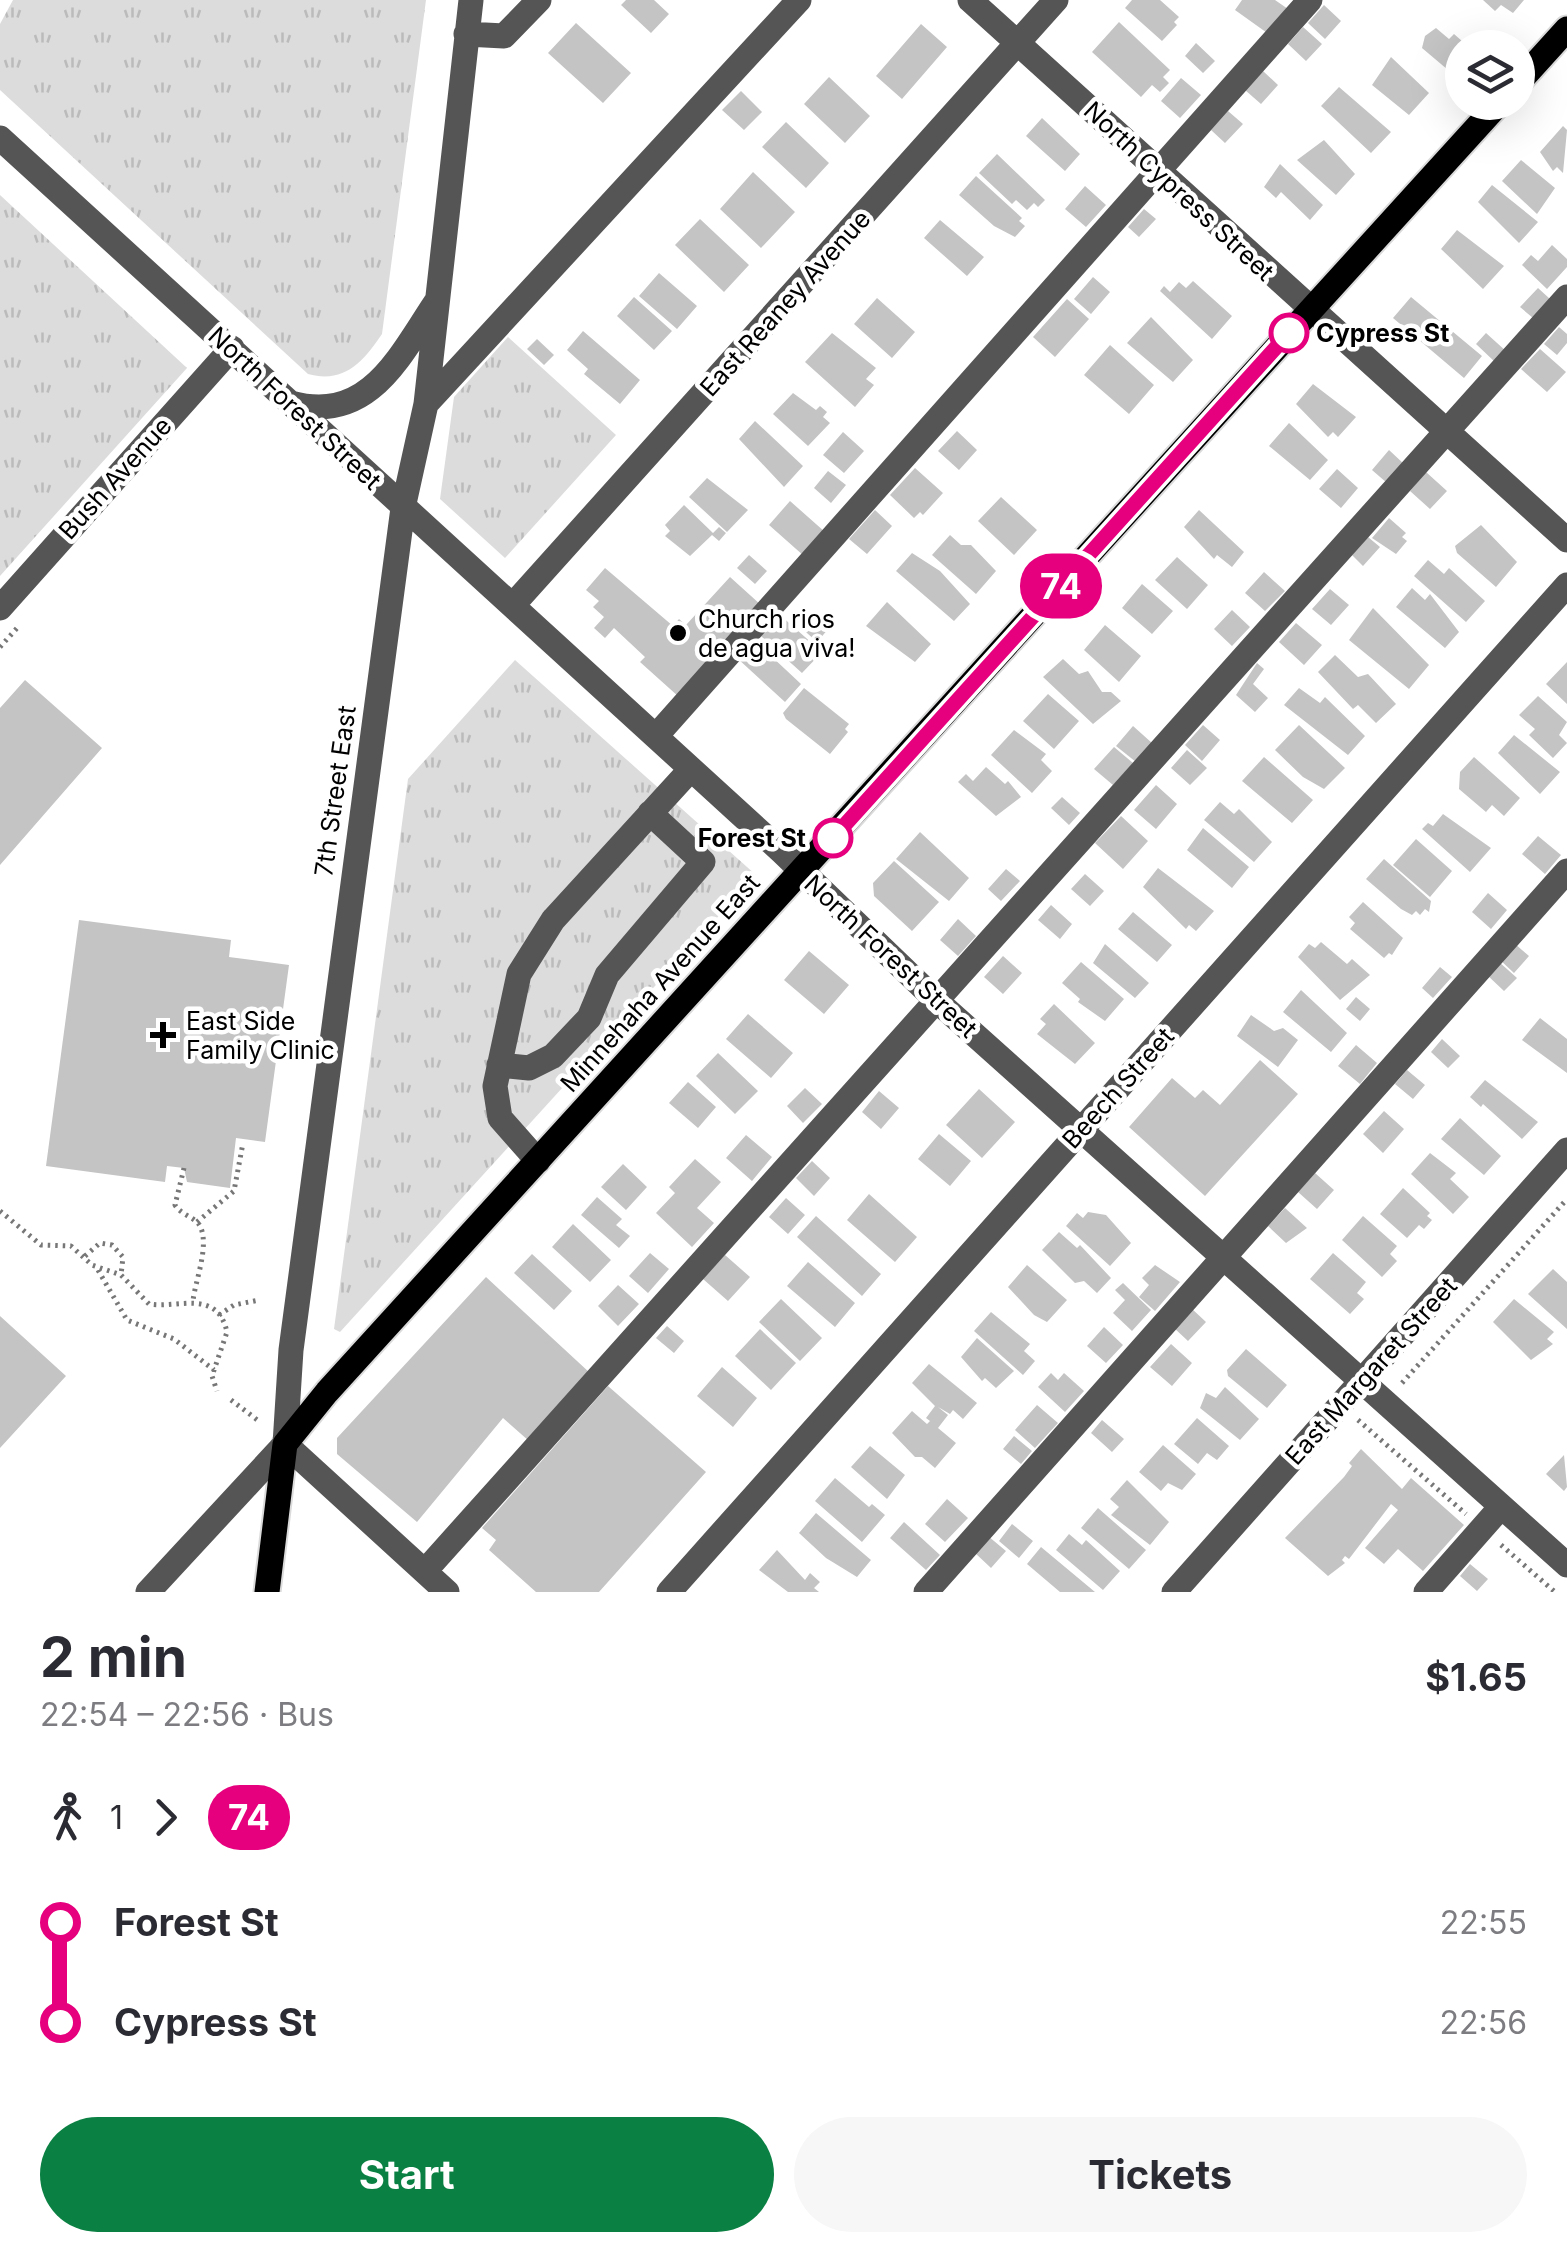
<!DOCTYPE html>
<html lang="en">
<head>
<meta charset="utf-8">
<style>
	body { margin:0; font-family:Inter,sans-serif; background:#f7f7f7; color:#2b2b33; height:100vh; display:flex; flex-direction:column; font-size:38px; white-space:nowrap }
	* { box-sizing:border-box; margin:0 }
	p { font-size:32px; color:#7c7c81 }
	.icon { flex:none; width:55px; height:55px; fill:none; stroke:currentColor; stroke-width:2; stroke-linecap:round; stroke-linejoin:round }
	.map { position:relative; height:1592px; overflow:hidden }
	.side { display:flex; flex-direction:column; background:#fff; flex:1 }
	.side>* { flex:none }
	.badge { padding:0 20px; border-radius:32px; font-size:35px; line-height:65px }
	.tools { position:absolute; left:1445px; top:30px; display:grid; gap:20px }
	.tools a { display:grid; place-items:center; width:90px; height:90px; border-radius:50%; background:#fff; box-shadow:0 10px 40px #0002; font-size:50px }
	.map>.badge { position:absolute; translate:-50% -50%; box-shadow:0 0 0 5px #fff }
	.legs { display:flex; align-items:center; gap:15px; height:110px; padding:0 40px; font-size:32px }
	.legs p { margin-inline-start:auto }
	.headline { display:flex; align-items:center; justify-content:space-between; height:170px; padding:0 40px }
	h1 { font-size:55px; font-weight:700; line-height:75px }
	.button { display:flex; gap:20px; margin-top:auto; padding:20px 40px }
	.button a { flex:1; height:115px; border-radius:60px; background:#0b8043; color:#fff; font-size:40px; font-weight:700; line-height:115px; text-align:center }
	.button a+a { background:#f7f7f7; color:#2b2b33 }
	ul { padding:0 40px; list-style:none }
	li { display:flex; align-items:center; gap:35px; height:100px; font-size:38px }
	li i { display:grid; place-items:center; width:15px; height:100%; margin:0 12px; background:currentColor }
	li i::after { content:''; width:25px; height:25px; margin:-12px; border:8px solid; border-radius:50%; background:#fff }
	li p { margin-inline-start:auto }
	li:first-child i { background:linear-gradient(#0000 50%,currentColor 0) }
	li:last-child i { background:linear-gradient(currentColor 50%,#0000 0) }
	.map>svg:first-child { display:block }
	.grass { fill:url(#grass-tufts) }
	.building { fill:#c4c4c4 }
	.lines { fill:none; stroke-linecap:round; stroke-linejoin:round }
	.major-casing { stroke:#dbdbdb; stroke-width:29 }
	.path { stroke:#777; stroke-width:5; stroke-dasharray:2.5 5; stroke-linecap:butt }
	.minor { stroke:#555; stroke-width:25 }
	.major { stroke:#000; stroke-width:25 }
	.line-1-casing { stroke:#fff; stroke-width:22 }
	.line-1 { stroke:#e6007e; stroke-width:15 }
	.stop-1-dot { fill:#fff; stroke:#e6007e; stroke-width:5 }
	.poi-dot { fill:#000; stroke:#fff; stroke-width:4 }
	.labels { text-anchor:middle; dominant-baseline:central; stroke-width:9; stroke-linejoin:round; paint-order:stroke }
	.street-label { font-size:25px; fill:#000; stroke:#fff }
	.stop-label { font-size:25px; font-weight:bold; fill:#000; stroke:#fff; text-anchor:start }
	.poi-label { font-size:25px; fill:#000; stroke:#fff; text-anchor:start }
</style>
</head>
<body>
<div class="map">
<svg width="1567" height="1592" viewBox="0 0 1567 1592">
	<defs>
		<pattern id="grass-tufts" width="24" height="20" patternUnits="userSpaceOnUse" patternTransform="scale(2.5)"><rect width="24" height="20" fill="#dcdcdc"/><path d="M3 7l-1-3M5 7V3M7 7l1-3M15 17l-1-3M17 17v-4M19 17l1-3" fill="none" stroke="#bbb"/></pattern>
	</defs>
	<rect width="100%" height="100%" fill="#fff"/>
	<path class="grass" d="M13,0H426L382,334C363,362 344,384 308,374L0,90V24Z
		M0,195L187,368L0,576Z
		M508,337L616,435L505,558L440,499L454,397Z
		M515,660L756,875L340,1332L334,1329L408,779Z"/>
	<path class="building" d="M626,0H654L669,14L651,33L621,5Z
		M1132,0H1160L1179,17L1174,22L1177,25L1162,41L1125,8Z
		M1242,0H1275L1288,9L1270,35L1235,10Z
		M1483,0H1524L1513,13L1501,5L1495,11Z
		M1324,5L1341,21L1325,39L1308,23Z
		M1119,22L1170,70L1163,77L1169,83L1160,92L1152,85L1141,97L1092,52Z
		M576,23L631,73L603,103L548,53Z
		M921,24L947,47L902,99L876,76Z
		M1303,27L1322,44L1306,61L1288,44Z
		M1436,28L1449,39L1454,34L1470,48H1462V66L1454,75L1422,48L1425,36Z
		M1196,43L1215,61L1203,73L1185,56Z
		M1391,57L1429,93L1409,115L1372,85Z
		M1263,71L1278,85L1261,104L1245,90Z
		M829,77L870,116L845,143L804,104Z
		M1181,78L1201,95L1180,118L1161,101Z
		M1339,87L1391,132L1371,153L1321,106Z
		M741,91L762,112L744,130L722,110Z
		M1228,111L1243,124L1225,143L1211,130Z
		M1042,118L1080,154L1065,171L1026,136Z
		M786,122L829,163L806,188L762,147Z
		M1563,126L1567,130L1563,173L1557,167L1553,171L1540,152Z
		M1324,140L1355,174L1336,195L1297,160Z
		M997,154L1045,200L1038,207L1034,203L1027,210L1016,200L1012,204L979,173Z
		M1521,160L1555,188L1537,214L1502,181Z
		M1280,164L1323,205L1310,220L1281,192L1276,198L1264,187Z
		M753,172L795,212L761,248L720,209Z
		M976,176L1022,218L1019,221L1025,226L1015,237L994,226L959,195Z
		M1492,185L1538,222L1519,243L1478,202Z
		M1085,186L1106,205L1086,227L1065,209Z
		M1144,209L1156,219L1139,237L1128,227Z
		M700,219L749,265L724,292L675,245Z
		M940,220L984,257L967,276L924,238Z
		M1457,230L1504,266L1483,289L1441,249Z
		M1552,245L1567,259V267L1547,289L1522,265L1531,255L1538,261Z
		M659,273L697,306L677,329L639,296Z
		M1093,277L1110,292L1091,314L1074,299Z
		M1193,281L1232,316L1212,339L1160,291L1164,286L1170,292L1179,282L1186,288Z
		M1538,288L1550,299L1533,318L1520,307Z
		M634,297L672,331L654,350L617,316Z
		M1411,297L1482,356L1464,378L1393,318Z
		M877,298L915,332L892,358L854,324Z
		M1067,299L1089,319L1055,357L1033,337Z
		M1151,317L1193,360L1173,382L1127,343Z
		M1559,327L1567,334V343L1557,355L1544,344Z
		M583,331L640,380L620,404L584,374L588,369L567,350Z
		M832,333L876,368L866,379L874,385L855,407L805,362Z
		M1486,333L1507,352L1496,363L1476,344Z
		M537,339L554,355L544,365L527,349Z
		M1110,345L1154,385L1129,414L1084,375Z
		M1540,349L1566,372L1547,392L1521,369Z
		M1313,384L1356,417L1338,437L1333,432L1328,437L1296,404Z
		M793,393L816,410L820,406L827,412L823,417L830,423L808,446L773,414Z
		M755,421L803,466L784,487L739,439Z
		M1289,423L1328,460L1310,480L1269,446Z
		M957,431L977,450L959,470L938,451Z
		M843,432L864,451L844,473L823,455Z
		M1389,450L1404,464L1387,483L1372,470Z
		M915,468L943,493L923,515L920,512L914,518L890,495Z
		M1337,469L1358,488L1341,508L1319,489Z
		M828,471L846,485L831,503L814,488Z
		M1426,472L1447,491L1430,509L1410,491Z
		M707,478L748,510L727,532L689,497Z
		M1001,497L1037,530L1014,555L978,521Z
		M790,501L825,532L804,556L769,525Z
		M684,505L713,533L719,527L726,533L719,541L712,535L690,556L665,536L670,531L665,525Z
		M875,510L892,526L867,554L849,539Z
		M1199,510L1244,552L1232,567L1217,555L1214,559L1184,527Z
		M1389,518L1406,533L1402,537L1407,541L1396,554L1372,538Z
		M1481,525L1517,562L1496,587L1457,553L1455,546Z
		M950,535L961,545H971L996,571L976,594L932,555Z
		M1368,537L1380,547L1363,566L1352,555Z
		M912,553L940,571L970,604L954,621L896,571Z
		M749,555L767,571L755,584L737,568Z
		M1177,557L1208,585L1187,609L1155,580Z
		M1428,560L1444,574L1449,568L1485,601L1466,622L1414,576Z
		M605,568L673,626L679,619L686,625L730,577L761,605L679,697L640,662L645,657L614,628L605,638L594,628L604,617L593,607L599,601L586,590Z
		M1264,572L1285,591L1265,611L1245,593Z
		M1142,584L1173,611L1152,634L1122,608Z
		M1412,588L1425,600L1430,594L1459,632L1445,648L1396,607Z
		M1330,589L1349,605L1331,625L1312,609Z
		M887,602L931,644L915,662L866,626Z
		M1373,608L1429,665L1409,689L1349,640Z
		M811,610L830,627L817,642L798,625Z
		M1232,610L1250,627L1232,646L1214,629Z
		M780,615L822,652L802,673L761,636Z
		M1296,623L1322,645L1304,665L1279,642Z
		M1105,625L1141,656L1119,682L1084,650Z
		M754,640L801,684L785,702L737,658Z
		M1335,655L1358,677L1368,674L1396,704L1376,723L1358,705L1353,709L1318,672Z
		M1063,659L1079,674L1088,671L1102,692H1111L1121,701L1093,724L1043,677Z
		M1567,662V704L1546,684Z
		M1257,663L1264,669L1253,684L1268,698L1255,712L1236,695Z
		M25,680L102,748L0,865V708Z
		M804,688L849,724L845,729L848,732L830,754L786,719L783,713Z
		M1299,688L1320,703L1325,697L1365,736L1348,755L1284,705Z
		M1048,694L1079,721L1054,749L1023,721Z
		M1538,696L1567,722L1559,735L1567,743L1553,758L1529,735L1535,729L1519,715Z
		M1203,725L1220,740L1202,761L1185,745Z
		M1299,725L1345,768L1324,789L1303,777L1275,750Z
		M1133,726L1152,743L1136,762L1116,746Z
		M1014,730L1046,754L1041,760L1052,771L1032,793L991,755Z
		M1514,735L1560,772L1540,794L1498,753Z
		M1114,747L1133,763L1113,785L1094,769Z
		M1187,750L1207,768L1190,785L1171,768Z
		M1264,757L1313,800L1292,823L1242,781Z
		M1474,757L1520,798L1504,816L1492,805L1486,812L1459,789L1460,772Z
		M986,767L1005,784L1008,781L1021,797L996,816L958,782L966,774L973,781Z
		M1156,785L1177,804L1156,829L1134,810Z
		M1062,797L1080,813L1069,825L1051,808Z
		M1220,802L1234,814L1239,809L1272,842L1254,862L1204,820Z
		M1443,814L1491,848L1470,872L1422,829L1428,823L1433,826Z
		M1121,816L1148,841L1123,869L1095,843Z
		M1203,828L1249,867L1232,888L1187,850Z
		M920,832L969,878L949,901L896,859Z
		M1538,836L1561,855L1545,874L1522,854Z
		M1416,839L1452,871L1430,897L1393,865Z
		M1384,859L1431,901L1429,912L1425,909L1420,915L1416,911L1412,915L1401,909L1366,879Z
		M894,861L939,902L912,931L874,896L873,883Z
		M1158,868L1214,911L1196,931L1189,925L1186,929L1143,887Z
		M1006,869L1020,881L1001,901L988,889Z
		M1085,874L1104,891L1090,906L1071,889Z
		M1488,893L1507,910L1491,929L1472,912Z
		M1363,902L1403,938L1392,955L1389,953L1384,958L1350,929L1355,923L1349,917Z
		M1051,905L1072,924L1060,939L1038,920Z
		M1133,912L1172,945L1157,962L1118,929Z
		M958,919L976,936L958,956L940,940Z
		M79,920L231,940L229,957L289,965L265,1142L236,1138L230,1188L187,1182L184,1168L167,1166L165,1182L46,1166Z
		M1321,942L1347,964L1352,959L1370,975L1340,1000L1298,957L1309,944L1315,948Z
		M1514,943L1529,956L1514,973L1499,959Z
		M1105,944L1149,983L1135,998L1093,963Z
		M809,951L849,985L824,1014L784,980Z
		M1003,956L1022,973L1003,994L984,977Z
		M1498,961L1517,978L1504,991L1486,974Z
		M1081,962L1124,999L1105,1021L1078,1002L1080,999L1062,983Z
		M1440,967L1452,977L1433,998L1422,988Z
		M1301,990L1347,1033L1331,1052L1283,1012Z
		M1356,997L1370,1009L1360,1021L1346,1009Z
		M1054,1004L1095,1043L1075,1064L1037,1034L1046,1024L1040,1019Z
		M748,1014L793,1053L771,1078L726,1039Z
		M1251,1015L1274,1031L1283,1028L1298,1040L1278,1067L1237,1036Z
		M1540,1018L1567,1039V1073L1522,1040Z
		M1442,1039L1460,1056L1448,1068L1431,1052Z
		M1356,1045L1377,1063L1360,1084L1338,1066Z
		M718,1053L758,1091L735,1114L696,1076Z
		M1260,1060L1298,1094L1205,1196L1129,1127L1172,1078L1195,1098L1203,1090L1220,1105Z
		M1407,1070L1425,1085L1413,1099L1395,1084Z
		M1485,1080L1538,1122L1522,1139L1483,1104L1481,1107L1470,1097Z
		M688,1082L716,1107L698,1128L669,1103Z
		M805,1088L822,1104L803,1123L787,1106Z
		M979,1089L1015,1122L982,1158L946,1125Z
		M879,1091L899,1108L881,1129L862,1112Z
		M1384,1111L1404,1129L1383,1153L1363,1134Z
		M1460,1118L1501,1156L1484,1175L1441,1139Z
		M939,1134L971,1161L950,1186L918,1159Z
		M746,1135L772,1157L752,1181L726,1158Z
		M1430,1153L1456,1173L1450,1179L1469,1197L1453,1214L1411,1174Z
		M695,1159L721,1182L697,1208L714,1223L692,1247L656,1213L675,1193L669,1187Z
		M812,1161L830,1178L814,1196L796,1178Z
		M623,1164L647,1187L626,1210L601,1187Z
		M1315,1173L1334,1190L1317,1209L1298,1192Z
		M1403,1188L1430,1213L1427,1216L1432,1220L1424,1229L1419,1225L1407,1238L1380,1214Z
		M869,1194L917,1237L895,1262L847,1220Z
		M597,1197L622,1219L616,1225L630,1236L619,1248L581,1215Z
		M786,1198L805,1215L788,1234L769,1217Z
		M1285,1208L1307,1228L1286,1243L1268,1226Z
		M1088,1212L1106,1215L1131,1243L1110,1266L1066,1226L1077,1213L1083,1218Z
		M816,1216L881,1274L862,1296L797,1237Z
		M1363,1216L1397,1246L1390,1254L1397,1261L1382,1277L1342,1240Z
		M573,1224L611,1260L590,1282L552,1247Z
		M1059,1232L1077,1248L1080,1245L1111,1278L1097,1293L1084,1281L1075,1283L1042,1250Z
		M650,1253L669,1269L648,1293L629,1276Z
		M1333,1253L1366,1282L1357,1293L1364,1299L1350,1314L1310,1279Z
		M532,1254L572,1291L554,1310L514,1273Z
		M725,1255L750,1277L728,1301L703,1279Z
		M808,1262L855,1303L835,1327L787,1286Z
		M1027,1265L1067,1300L1047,1322L1034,1315L1008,1287Z
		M1155,1265L1180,1282L1155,1311L1139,1297L1149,1285L1142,1278Z
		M1553,1269L1567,1282V1329L1528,1294Z
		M486,1277L590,1373L529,1441L503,1418L417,1522L337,1454V1438Z
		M1123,1283L1151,1310L1132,1331L1113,1313L1125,1300L1115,1290Z
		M618,1285L639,1304L618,1326L598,1306Z
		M781,1299L822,1338L800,1361L759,1322Z
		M1514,1299L1554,1332L1547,1339L1553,1344L1531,1360L1493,1322Z
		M1190,1307L1206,1322L1188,1341L1173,1327Z
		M991,1312L1030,1344L1024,1351L1035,1361L1023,1375L974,1331Z
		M0,1316L66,1376L0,1448Z
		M667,1326L684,1341L674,1353L656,1338Z
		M1104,1327L1123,1345L1106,1363L1087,1346Z
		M760,1329L796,1363L771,1390L735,1356Z
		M977,1338L1014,1371L996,1388L985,1378L982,1381L961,1357Z
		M1171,1344L1192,1363L1172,1386L1150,1367Z
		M1246,1349L1287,1385L1267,1408L1228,1376L1227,1370Z
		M929,1364L977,1403L963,1419L953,1410L950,1414L938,1407L948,1415L938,1428L956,1443L935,1468L922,1457H915L892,1433L912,1411L927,1424L930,1421L926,1418L935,1406L912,1383Z
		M722,1367L757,1398L733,1427L697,1396Z
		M1051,1373L1058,1380L1064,1373L1084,1391L1065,1412L1038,1387Z
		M608,1386L706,1472L599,1592H536L489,1550L496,1540L482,1528Z
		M1225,1387L1259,1419L1240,1440L1200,1408L1206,1393L1216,1398Z
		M1037,1405L1058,1423L1035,1448L1015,1430Z
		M1197,1418L1229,1446L1217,1460L1207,1453L1198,1464L1174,1444Z
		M1102,1420L1124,1439L1112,1452L1091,1433Z
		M1014,1436L1032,1451L1021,1464L1003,1449Z
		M1163,1445L1196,1474L1182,1490L1168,1483L1161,1491L1139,1472Z
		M870,1446L905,1475L887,1499L851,1467Z
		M1361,1449L1402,1489L1411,1478L1464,1525L1423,1571L1398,1549L1384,1564L1365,1548L1398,1510L1391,1504L1349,1559L1345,1556L1342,1560L1345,1563L1328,1576L1285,1538L1344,1477L1352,1466L1349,1463Z
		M1564,1455L1567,1487L1564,1491L1546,1474Z
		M835,1478L869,1507L872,1504L885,1515L862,1542L815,1501Z
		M1127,1480L1169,1522L1150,1545L1111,1515L1119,1507L1110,1499Z
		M947,1499L968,1518L945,1542L925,1524Z
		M1098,1508L1146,1550L1129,1569L1081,1528Z
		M816,1513L871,1560L857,1577L826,1558L799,1533Z
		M904,1522L940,1555L926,1570L890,1538Z
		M1012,1524L1033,1541L1019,1558L999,1541Z
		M1069,1534L1082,1545L1086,1540L1120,1571L1103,1590L1056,1550Z
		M988,1536L1006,1551L991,1568L974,1552Z
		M1041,1547L1095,1592H1060L1027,1564Z
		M777,1550L805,1580L810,1573L820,1582L814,1588L819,1592H788L759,1570Z
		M1470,1564L1488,1579L1477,1591L1460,1576Z"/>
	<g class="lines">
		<g class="major-casing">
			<path id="major" d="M1518,83L1567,29
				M267,1592L285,1444L327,1392L1500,102"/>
		</g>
		<path class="path" d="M0,647L18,627
			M184,1168L175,1205C181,1215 195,1217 200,1226C210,1246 195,1281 193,1301
			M0,1211L41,1245L71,1246L92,1265L121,1275L149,1304C178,1309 217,1288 227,1332L212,1376L217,1391
			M197,1222L234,1191L243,1143
			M85,1256L100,1243L112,1245L123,1257L121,1275
			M98,1270L127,1320L174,1339L214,1370
			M219,1315L234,1305L259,1300
			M1402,1383L1567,1199
			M231,1400L260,1422
			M1358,1420L1466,1514
			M1501,1545L1555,1592"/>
		<path class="minor" d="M970,0L1567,540
			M466,34L504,36L539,0
			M0,138L781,851L937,1001L1567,1565
			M291,403C369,424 399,357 436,302
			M426,404L799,0
			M513,605L1056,0
			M0,608L232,348
			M656,736L1310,0
			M499,1065L529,1068L553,1056L589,1018L607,975L703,862L650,813
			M538,1161L500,1118L495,1086L519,974L553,920L691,769
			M285,1444L291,1350L403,508L426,404L471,0
			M285,1444L447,1592
			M425,1571L1567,297
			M148,1592L285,1444
			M669,1592L1567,585
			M926,1592L1567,871
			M1174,1592L1567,1150
			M1426,1592L1500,1508"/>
		<use href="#major" class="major"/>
	</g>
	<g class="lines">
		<g class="line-1-casing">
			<path id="line-1" d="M833,838L1289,333"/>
		</g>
		<use href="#line-1" class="line-1"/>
	</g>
	<g class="stop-1-dot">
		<circle cx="1289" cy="333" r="18"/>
		<circle cx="833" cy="838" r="18"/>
	</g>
	<g class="poi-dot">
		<circle cx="678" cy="633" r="10"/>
		<path d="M158 1020h10v10h10v10h-10v10h-10v-10h-10v-10h10z"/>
	</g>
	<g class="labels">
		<g class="street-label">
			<text transform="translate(1179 191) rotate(43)">North Cypress Street</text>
			<text transform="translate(785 303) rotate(-48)">East Reaney Avenue</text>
			<text transform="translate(295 408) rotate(43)">North Forest Street</text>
			<text transform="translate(115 478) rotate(-48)">Bush Avenue</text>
			<text transform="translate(335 791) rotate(-82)">7th Street East</text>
			<text transform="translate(891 956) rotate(43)">North Forest Street</text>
			<text transform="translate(660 983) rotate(-48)">Minnehaha Avenue East</text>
			<text transform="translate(1118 1088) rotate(-48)">Beech Street</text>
			<text transform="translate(1371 1371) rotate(-48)">East Margaret Street</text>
		</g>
		<g class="stop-label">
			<text x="1316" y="333">Cypress St</text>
			<text x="806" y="838" text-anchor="end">Forest St</text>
		</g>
		<g class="poi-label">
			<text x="698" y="619">Church rios<tspan x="698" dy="29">de agua viva!</tspan></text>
			<text x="186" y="1021">East Side<tspan x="186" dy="29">Family Clinic</tspan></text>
		</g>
	</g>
</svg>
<div class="tools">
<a><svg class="icon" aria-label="layers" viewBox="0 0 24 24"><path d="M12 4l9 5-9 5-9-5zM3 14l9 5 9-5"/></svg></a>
</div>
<b class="badge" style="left:1061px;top:586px;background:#e6007e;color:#fff">74</b>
</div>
<section class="side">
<div class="headline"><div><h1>2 min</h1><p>22:54 – 22:56 · Bus</p></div><b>$1.65</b></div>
<div class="legs"><svg class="icon" aria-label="walk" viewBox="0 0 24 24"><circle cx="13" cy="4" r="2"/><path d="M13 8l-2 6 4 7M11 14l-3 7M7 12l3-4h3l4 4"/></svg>1<svg class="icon" aria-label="forward" viewBox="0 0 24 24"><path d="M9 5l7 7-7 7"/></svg><b class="badge" style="background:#e6007e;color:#fff">74</b></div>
<ul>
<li><i style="color:#e6007e"></i><b>Forest St</b><p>22:55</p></li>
<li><i style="color:#e6007e"></i><b>Cypress St</b><p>22:56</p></li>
</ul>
<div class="button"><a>Start</a><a>Tickets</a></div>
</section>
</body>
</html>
